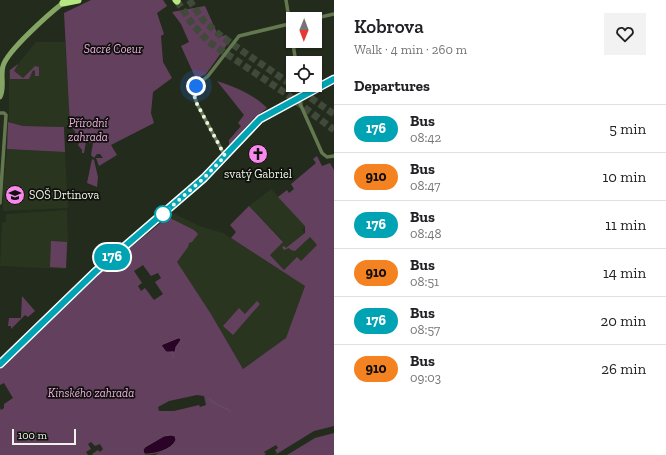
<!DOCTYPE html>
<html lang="en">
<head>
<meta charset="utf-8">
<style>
	body { margin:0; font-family:"Zilla Slab",serif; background:#f2f2f2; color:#202124; height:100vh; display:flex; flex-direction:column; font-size:15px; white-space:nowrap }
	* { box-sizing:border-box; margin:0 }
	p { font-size:13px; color:#757577 }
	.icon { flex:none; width:22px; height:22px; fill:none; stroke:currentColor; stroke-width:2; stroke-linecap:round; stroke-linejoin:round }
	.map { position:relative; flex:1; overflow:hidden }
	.details { display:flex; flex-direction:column; background:#fff; width:332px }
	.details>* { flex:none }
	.badge { padding:0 8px; border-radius:13px; font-size:14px; line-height:26px }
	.needle { width:26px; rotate:181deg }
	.controls { position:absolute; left:286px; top:12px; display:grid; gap:8px }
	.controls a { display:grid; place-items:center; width:36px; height:36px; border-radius:0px; background:#fff; box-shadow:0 1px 3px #0004; font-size:20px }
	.scale { position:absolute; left:12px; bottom:10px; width:64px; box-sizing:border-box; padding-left:4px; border:2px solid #eef3e9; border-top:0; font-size:11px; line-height:14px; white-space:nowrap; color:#eef3e9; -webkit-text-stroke:3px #0f120b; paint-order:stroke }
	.you { position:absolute; width:20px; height:20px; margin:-10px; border:3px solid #fff; border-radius:50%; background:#1a73e8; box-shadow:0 0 0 6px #1a73e833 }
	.map>.badge { position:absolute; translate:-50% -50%; box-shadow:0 0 0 2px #fff }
	h2 { padding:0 20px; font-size:15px; line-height:36px }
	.round { display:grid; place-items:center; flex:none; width:42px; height:42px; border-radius:0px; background:#f2f2f2 }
	.head { display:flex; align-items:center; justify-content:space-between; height:68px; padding:0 20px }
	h1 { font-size:19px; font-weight:600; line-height:30px }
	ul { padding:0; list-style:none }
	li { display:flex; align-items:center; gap:12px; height:48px; padding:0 20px; border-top:1px solid #e0e0e0 }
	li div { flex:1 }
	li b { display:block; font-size:15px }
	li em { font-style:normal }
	li .badge { min-width:44px; font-weight:700; text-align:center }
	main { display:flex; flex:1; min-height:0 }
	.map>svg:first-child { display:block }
	.built { fill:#2a3520 }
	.green { fill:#63415e; fill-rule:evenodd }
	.water { fill:#2a0326; stroke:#654b60 }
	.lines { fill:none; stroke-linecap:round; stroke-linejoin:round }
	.stream { stroke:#654b60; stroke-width:1.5 }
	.highway-tunnel { stroke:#41493b; stroke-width:7; stroke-dasharray:7 3.5; stroke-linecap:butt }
	.street { stroke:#647850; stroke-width:3.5 }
	.secondary { stroke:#85a564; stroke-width:5 }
	.highway { stroke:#b6e781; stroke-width:7 }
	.line-casing { stroke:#fff; stroke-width:9 }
	.line { stroke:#00a3b4; stroke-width:6 }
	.walk { stroke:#eef3e9; stroke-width:4; stroke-dasharray:0 7.2 }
	.stop-dot { fill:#fff; stroke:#00a3b4; stroke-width:2 }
	.labels { text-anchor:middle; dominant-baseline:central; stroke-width:3.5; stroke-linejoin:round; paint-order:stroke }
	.park-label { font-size:12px; font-style:italic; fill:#f0aae5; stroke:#0f120b }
	.poi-label { font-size:12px; fill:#eef3e9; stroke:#0f120b }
</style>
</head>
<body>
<main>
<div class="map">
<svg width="334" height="455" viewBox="0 0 334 455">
	<rect width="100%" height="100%" fill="#232b1c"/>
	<path class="built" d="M36,42H65L70,127L23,126L9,122V70L18,64Z
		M7,149L65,152L68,208L3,211V190Z
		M271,189L306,226L302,230L317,245L301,261L284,270L270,255L283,241L249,206Z
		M67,210L68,243L66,269L0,266L2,223L6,222V214Z
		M173,213L199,226L223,233L305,286L286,338L243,369L211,314L154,228Z"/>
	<path class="green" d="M91,0H163L167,6L157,13L164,34L161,36L163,62L172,78L153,92L151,113L154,123L111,145L117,155L99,166L96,158H103L100,154H97L94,158L91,155L93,143L86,142L84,153H82V150L78,145L80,141L77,140L75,131L70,127L64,13Z
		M205,6L218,35L219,37L226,35L231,39L206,74L196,79L181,46L189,42L181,24L172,12Z
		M18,64L14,71L23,78L35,66L39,67V76H35V71L33,70L29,79H10V70Z
		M217,81C235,87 253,94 267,108L254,118L229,146V140L241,126L238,123L244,115Z
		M8,122L23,126L64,127L65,152L7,149Z
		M317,156L322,166L330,163L334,170V426L314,431L275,455L277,453L275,450L278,448L276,445L264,452L266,454L264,455H155L171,446L176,440L175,436H164L143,449L145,455H93L92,454L98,450L100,452L103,449L100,444L95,446L91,442L88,444L91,449L86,452L88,455H0V408L1,410L4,408V404L13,398L4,383L0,385V369L104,269L168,217L194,230L198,234L192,242L189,243L188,247L177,262L211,314L243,369L286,338L305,286L231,238L236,232L230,225L249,206L283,242L270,255L284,270L297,257L301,261L317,245L310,237L295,251L291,250L289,248L284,250L282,247L284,246L286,248L305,233V226L278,197L287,190L289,193L294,189L291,184L316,163L313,159ZM143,265L151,276L158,273L161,278L155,282L163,294L154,300L145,288L141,291L138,286L142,283L134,271ZM197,395L204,396L206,405L200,407L199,405L174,411H159L158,407L169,401Z
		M92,159L94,160L98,177L97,187L87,183Z
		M51,241L67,242L66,268L50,267Z
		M22,296L35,311L28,317L25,315L11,329V326H8L9,318H21Z
		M257,301L260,304L233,335L223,326L239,308L245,314Z
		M334,433V455H287L315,438Z"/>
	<path class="water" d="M178,338H180L181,340L176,347L175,352H166L161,345Z
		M171,435L175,436L176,440C172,450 153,455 144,454L143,450L145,447L164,436Z"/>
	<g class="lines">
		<path class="stream" d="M172,352L174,358
			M210,399L214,403L229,410L230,412"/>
		<path class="highway-tunnel" d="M189,0L204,21L222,37L334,114
			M177,1L193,25L209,42L288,95L334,130"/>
		<path class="street" d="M286,0L296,63
			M312,19L334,14
			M298,99L322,153L327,157L334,156
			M0,113H4L6,115L0,203
			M225,156L197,104L193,92L196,86L208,76L239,36L293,23"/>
		<path class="secondary" d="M0,97C5,87 0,76 3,66C7,51 50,13 63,3
			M0,364L95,272L204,178L260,119L334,79"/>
		<path class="highway" d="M176,0L177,1
			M63,3L78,0"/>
	</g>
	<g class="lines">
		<g class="line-casing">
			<path id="line" d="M0,364L95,272L204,178L260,119L334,79"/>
		</g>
		<use href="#line" class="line"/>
		<path class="walk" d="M163,214L204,178L225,156L197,104L193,92L196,86"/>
	</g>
	<defs>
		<g id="church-disc" transform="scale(1)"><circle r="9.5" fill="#f888ea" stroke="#0f120b"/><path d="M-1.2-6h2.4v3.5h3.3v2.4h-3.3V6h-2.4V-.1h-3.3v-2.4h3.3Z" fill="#111"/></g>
		<g id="university-disc" transform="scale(1)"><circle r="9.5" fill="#f888ea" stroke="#0f120b"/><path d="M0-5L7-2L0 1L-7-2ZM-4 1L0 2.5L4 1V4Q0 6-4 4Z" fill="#111"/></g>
	</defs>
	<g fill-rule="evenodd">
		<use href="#church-disc" x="258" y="154"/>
		<use href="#university-disc" x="15" y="195"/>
	</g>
	<circle class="stop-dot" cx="163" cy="214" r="8"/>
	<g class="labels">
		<g class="park-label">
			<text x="113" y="49">Sacré Coeur</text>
			<text x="88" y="123">Přírodní<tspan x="88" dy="14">zahrada</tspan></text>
			<text x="91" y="393">Kinského zahrada</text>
		</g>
		<g class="poi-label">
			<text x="258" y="174">svatý Gabriel</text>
			<text x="29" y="195" text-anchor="start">SOŠ Drtinova</text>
		</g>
	</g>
</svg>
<div class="controls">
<a><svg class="needle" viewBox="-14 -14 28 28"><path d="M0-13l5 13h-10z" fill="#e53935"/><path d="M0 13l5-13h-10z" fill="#757577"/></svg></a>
<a><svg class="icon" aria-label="locate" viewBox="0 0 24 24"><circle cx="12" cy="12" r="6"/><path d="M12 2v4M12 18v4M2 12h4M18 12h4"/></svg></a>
</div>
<div class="scale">100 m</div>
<div class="you" style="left:196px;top:86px"></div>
<b class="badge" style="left:112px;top:257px;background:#00a3b4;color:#fff">176</b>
</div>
<section class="details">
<div class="head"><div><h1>Kobrova</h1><p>Walk · 4 min · 260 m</p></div><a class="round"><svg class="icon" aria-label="heart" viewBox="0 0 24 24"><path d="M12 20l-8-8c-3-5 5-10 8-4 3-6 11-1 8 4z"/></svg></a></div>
<h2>Departures</h2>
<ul>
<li><span class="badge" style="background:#00a3b4;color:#fff">176</span><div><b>Bus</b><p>08:42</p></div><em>5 min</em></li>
<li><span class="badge" style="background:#f58220;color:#111">910</span><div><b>Bus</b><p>08:47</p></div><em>10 min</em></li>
<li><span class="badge" style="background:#00a3b4;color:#fff">176</span><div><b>Bus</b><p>08:48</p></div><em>11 min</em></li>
<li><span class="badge" style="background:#f58220;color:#111">910</span><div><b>Bus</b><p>08:51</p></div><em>14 min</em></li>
<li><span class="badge" style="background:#00a3b4;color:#fff">176</span><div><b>Bus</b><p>08:57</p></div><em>20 min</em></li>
<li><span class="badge" style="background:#f58220;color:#111">910</span><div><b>Bus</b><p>09:03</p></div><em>26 min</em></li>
</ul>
</section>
</main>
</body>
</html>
